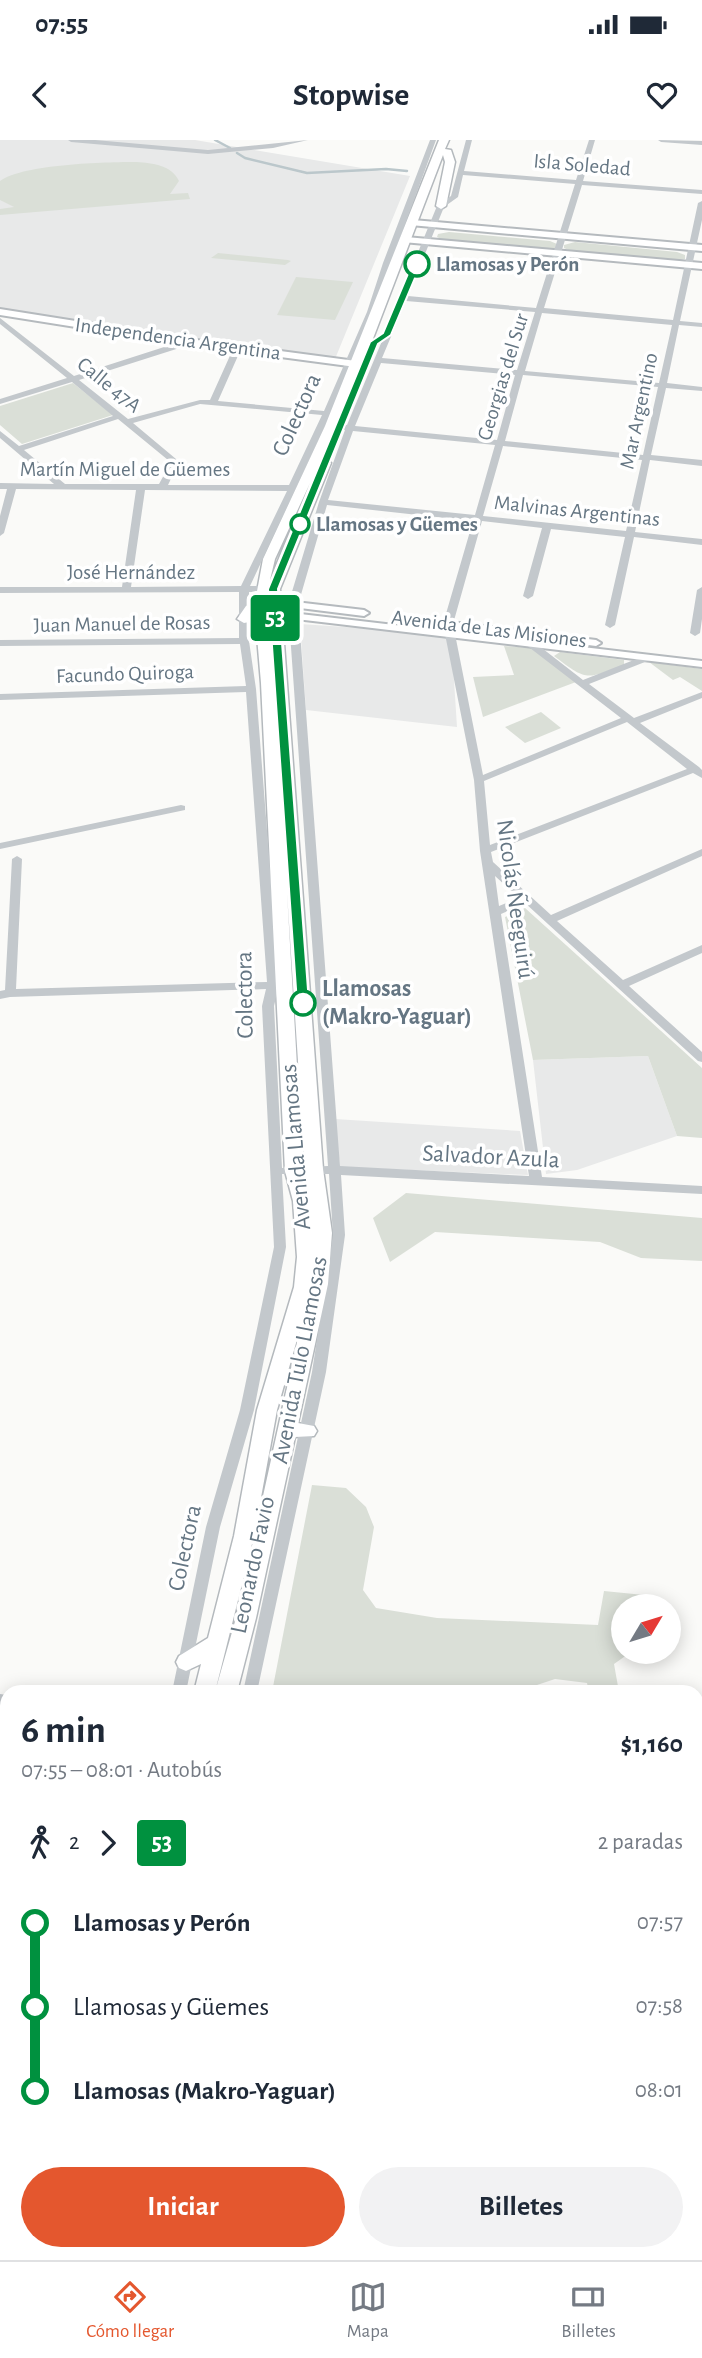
<!DOCTYPE html>
<html lang="es">
<head>
<meta charset="utf-8">
<style>
	body { margin:0; font-family:"Alegreya Sans",sans-serif; background:#f2f2f3; color:#1f2937; height:100vh; display:flex; flex-direction:column; font-size:26px; white-space:nowrap }
	* { box-sizing:border-box; margin:0 }
	p { font-size:23px; color:#747a83 }
	.icon { flex:none; width:38px; height:38px; fill:none; stroke:currentColor; stroke-width:2; stroke-linecap:round; stroke-linejoin:round }
	.map { position:relative; flex:1; overflow:hidden }
	.panel { position:absolute; left:0px; top:1545px; width:704px; height:576px; display:flex; flex-direction:column; background:#fff; border-radius:21px 21px 0 0; box-shadow:0 4px 18px #0003 }
	.panel>* { flex:none }
	.badge { padding:0 14px; border-radius:5px; font-size:24px; line-height:46px }
	.needle { width:46px; rotate:52deg }
	.buttons { position:absolute; left:611px; top:1454px; display:grid; gap:14px }
	.buttons a { display:grid; place-items:center; width:70px; height:70px; border-radius:50%; background:#fff; box-shadow:0 4px 18px #0003; font-size:35px }
	.map>.badge { position:absolute; translate:-50% -50%; box-shadow:0 0 0 4px #fff }
	.legs { display:flex; align-items:center; gap:10px; height:77px; padding:0 21px; font-size:23px }
	.legs p { margin-inline-start:auto }
	.overview { display:flex; align-items:center; justify-content:space-between; height:119px; padding:0 21px }
	h1 { font-size:38px; font-weight:700; line-height:52px }
	.primary-button { display:flex; gap:14px; margin-top:auto; padding:14px 21px }
	.primary-button a { flex:1; height:80px; border-radius:42px; background:#e4572e; color:#fff; font-size:28px; font-weight:700; line-height:80px; text-align:center }
	.primary-button a+a { background:#f2f2f3; color:#1f2937 }
	ul { padding:0 21px; list-style:none }
	li { display:flex; align-items:center; gap:24px; height:84px; font-size:26px }
	li i { display:grid; place-items:center; width:10px; height:100%; margin:0 9px; background:currentColor }
	li i::after { content:''; width:18px; height:18px; margin:-9px; border:5px solid; border-radius:50%; background:#fff }
	li p { margin-inline-start:auto }
	li:first-child i { background:linear-gradient(#0000 50%,currentColor 0) }
	li:last-child i { background:linear-gradient(currentColor 50%,#0000 0) }
	.status { display:flex; justify-content:space-between; align-items:center; height:49px; padding:0 35px; background:#fff; direction:ltr }
	.status svg { height:19px; fill:currentColor }
	header { display:flex; justify-content:space-between; align-items:center; height:91px; padding:0 21px; background:#fff; font-size:32px; font-weight:700 }
	.dock { display:flex; justify-content:space-around; align-items:center; height:98px; border-top:2px solid #e0e1e3; background:#fff; font-size:19px; color:#747a83 }
	.dock a { display:grid; justify-items:center; gap:4px }
	.dock .current { color:#e4572e }
	.map>svg:first-child { display:block }
	.built { fill:#e8e9e9 }
	.green { fill:#dadfd7 }
	.lines { fill:none; stroke-linecap:round; stroke-linejoin:round }
	.stream { stroke:#bbc7cb; stroke-width:2.5 }
	.major-casing { stroke:#b5babe; stroke-width:4 }
	.highway-casing { stroke:#b4b9bd; stroke-width:3 }
	.minor { fill:#c3c8cc; fill-rule:evenodd }
	.major { fill:#fff; fill-rule:evenodd }
	.highway { fill:#fff; fill-rule:evenodd }
	.line-1 { fill:#00913f; stroke:#fff; stroke-width:2 }
	.stop-1-dot { fill:#fff; stroke:#00913f; stroke-width:3.5 }
	.labels { text-anchor:middle; dominant-baseline:central; stroke-width:7; stroke-linejoin:round; paint-order:stroke }
	.far-street-label { font-size:21px; fill:#657683; stroke:#fff }
	.far-stop-label { font-size:21px; font-weight:bold; fill:#657683; stroke:#fff; text-anchor:start }
	.street-label { font-size:24px; fill:#657683; stroke:#fff }
	.stop-label { font-size:24px; font-weight:bold; fill:#657683; stroke:#fff; text-anchor:start }
</style>
</head>
<body>
<div class="status"><b>07:55</b><svg viewBox="0 0 49 12"><path d="M0 12V9h3v3zM5 12V6h3v6zM10 12V3h3v9zM15 12V0h3v12zM26 1h20v11H26zM47 4h2v5h-2z"/></svg></div>
<header><svg class="icon" aria-label="back" viewBox="0 0 24 24"><path d="M15 5l-7 7 7 7"/></svg>Stopwise<svg class="icon" aria-label="heart" viewBox="0 0 24 24"><path d="M12 20l-8-8c-3-5 5-10 8-4 3-6 11-1 8 4z"/></svg></header>
<div class="map">
<svg width="702" height="2120" viewBox="0 0 702 2120">
	<rect width="100%" height="100%" fill="#fafaf8"/>
	<path class="built" d="M0,0H195L410,36L335,219L210,203L0,171Z
		M300,484L451,494L457,587L306,570Z
		M648,916L677,996L577,1030L546,1034L533,920Z
		M335,979L520,991L528,1035L340,1027Z
		M0,1795L7,1796V1975H0Z"/>
	<path class="green" d="M137,22C152,23 172,25 179,41L170,54L188,53L190,59L0,75V69L14,67L0,60V41C24,24 105,22 137,22Z
		M449,92L550,101L557,104V108L547,110L446,101L437,97L438,94Z
		M575,102L677,112L685,115V119L676,121L573,112L564,108V105Z
		M218,113L288,120L291,121L285,125L211,118Z
		M296,137L353,142L335,180L277,175Z
		M73,243L113,275L22,304L0,285V266Z
		M504,506L532,508L576,542L483,577L473,537L514,535Z
		M560,512L624,520V525C586,539 588,542 554,516Z
		M649,522L702,529V551L680,537L673,540Z
		M541,572L561,588L525,603L505,587Z
		M525,768L702,928V998L677,996L648,916L533,920L505,777Z
		M406,1053L702,1078V1121L641,1118L600,1102L435,1092L390,1122L373,1078Z
		M312,1345L346,1348L366,1367L374,1387L363,1450L376,1468L437,1478L598,1485L604,1451L644,1455L643,1466H623V1512H631L614,1524L619,1552H589L587,1543L555,1539L516,1552H272Z
		M702,1605V1711L696,1710L697,1606Z"/>
	<g class="lines">
		<path class="stream" d="M215,0L230,8
			M237,13L245,18L307,33L386,29L407,31"/>
		<g class="major-casing">
			<path id="major" d="M413,80L702,105V111L410,85V81Z
				M406,97L702,123V129L403,102V98Z
				M0,169L189,199L356,221L361,224L356,227L189,205L0,175Z
				M304,463L364,470L369,473L364,476L300,468V464Z
				M266,470L702,521V527L262,475L261,473Z
				M460,483L596,500L601,503L596,506L456,488V484Z"/>
		</g>
		<g class="highway-casing">
			<path id="highway" d="M439,0H449L445,9L451,10L455,22L446,66L441,69L436,66L445,22L443,15L369,209L321,320L331,323L280,449L323,1029L332,1093L328,1144L298,1283L314,1286L317,1291L314,1296L295,1297L256,1478L237,1552H215L236,1478L300,1189L277,1270L254,1396L215,1552H194L201,1524L186,1531L179,1528L176,1522L179,1516L208,1498L234,1396L257,1270L294,1147L297,1117L293,1061L285,1031L261,543L255,473L249,482L244,483L237,479L246,466L255,462L263,419L325,286ZM310,343L270,440L275,419ZM287,752L305,1029L309,1053L303,1031Z
				M67,2114H119L117,2120H91L93,2115L91,2120H64Z"/>
		</g>
		<path class="minor" d="M68,0H95L208,10L308,0L273,8L208,14L71,2Z
			M430,0H436L391,123L372,181L369,183L332,271L338,274L330,276L250,446H262L267,449L262,452H249V501L256,549L279,845L274,866L282,1028L328,1026L288,465L319,362L345,290L337,287L341,284L347,285L399,160L397,158L400,156L437,66L451,56L466,0H472L464,31L576,40L589,0H595L583,41L702,50V54L582,45L544,168L673,180L698,63L702,61V80L680,181L702,183V187L679,185L667,243L702,247V251L666,248L651,315L702,320V326L650,320L635,392L702,399V405L634,397L615,485L610,488L605,485L625,397L551,389L533,456L528,459L523,456L542,388L482,381L453,484L483,635L621,578L530,508L528,506L534,494H540L542,496L538,505L583,540L644,516H650V520L589,544L634,578L702,552V558L640,583L699,627L702,630V638L693,633L491,712L493,722L551,775L702,709V716L557,781L623,840L702,805V813L629,846L702,912V922L698,921L525,763L501,774L542,1037L702,1046V1054L341,1035L345,1095L326,1232L257,1552H243L312,1232L333,1095L329,1034H282L286,1107L254,1270L220,1387L186,1552H172L206,1387L240,1270L274,1107L262,866L266,849L10,857L0,859V851L5,850L12,719L17,716L22,719L16,849L267,842L246,552L0,560V554L246,546L240,504L0,506V500L239,498V452L0,453V447H122L136,350L16,349L4,393L0,396V376L7,349H0V343L54,344L0,298V291L19,306L113,276L72,242L0,264V259L67,238L0,184V178L74,236L186,200H192V204L79,240L128,279L200,260H210L233,209L237,207L241,209L218,261L324,271L367,172L383,123ZM463,35L575,44L536,168L408,156L444,67L458,57ZM406,161L535,172L517,230L382,218ZM542,173L672,185L659,243L525,231ZM381,223L515,235L497,300L355,286ZM523,235L658,247L643,315L505,301ZM200,264L322,275L289,345H168L177,326L176,319L133,283ZM118,279L168,320L169,326L159,344H65L24,310ZM353,291L495,305L475,375L328,360ZM503,306L642,320L626,391L483,376ZM145,350L287,351L241,446L131,447ZM327,365L473,381L443,484L474,640L480,711L529,1036L340,1026L298,465ZM627,582L687,629L490,705L484,641ZM495,736L519,758L499,766Z
			M658,0L702,1V5L661,2Z
			M702,447V479L700,493L695,496L690,493L697,450Z
			M181,665L185,666V670L0,709V703Z
			M0,1554L7,1555V1567L0,1566Z
			M696,1927H702V1943H696Z
			M40,2114H58L56,2120H38Z
			M117,2114H135L134,2120H116Z
			M296,2114H314L313,2120H295Z
			M438,2114H456L455,2120H437Z
			M584,2114H602V2120H584Z"/>
		<use href="#major" class="major"/>
		<use href="#highway" class="highway"/>
	</g>
	<path class="line-1" d="M417,122L421,124L391,195L378,204L278,449L309,863L303,867L297,863L268,449L370,202L383,193L412,124Z"/>
	<g class="stop-1-dot">
		<circle cx="417" cy="124" r="12"/>
		<circle cx="300" cy="384" r="9"/>
		<circle cx="303" cy="863" r="12"/>
	</g>
	<g class="labels">
		<g class="far-street-label">
			<text transform="translate(582 25) rotate(5)">Isla Soledad</text>
			<text transform="translate(178 199) rotate(8)">Independencia Argentina</text>
			<text transform="translate(503 237) rotate(-73)">Georgias del Sur</text>
			<text transform="translate(109 245) rotate(39)">Calle 47A</text>
			<text transform="translate(639 271) rotate(-78)">Mar Argentino</text>
			<text x="125" y="329">Martín Miguel de Güemes</text>
			<text transform="translate(577 371) rotate(6)">Malvinas Argentinas</text>
			<text x="131" y="432">José Hernández</text>
			<text transform="translate(122 484) rotate(-1)">Juan Manuel de Rosas</text>
			<text transform="translate(489 489) rotate(7)">Avenida de Las Misiones</text>
			<text transform="translate(125 534) rotate(-2)">Facundo Quiroga</text>
		</g>
		<g class="far-stop-label">
			<text x="436" y="124">Llamosas y Perón</text>
			<text x="316" y="384">Llamosas y Güemes</text>
		</g>
		<g class="street-label">
			<text transform="translate(297 275) rotate(-66)">Colectora</text>
			<text transform="translate(515 759) rotate(82)">Nicolás Ñeeguirú</text>
			<text transform="translate(245 855) rotate(-91)">Colectora</text>
			<text transform="translate(296 1007) rotate(-95)">Avenida Llamosas</text>
			<text transform="translate(491 1017) rotate(3)">Salvador Azula</text>
			<text transform="translate(300 1220) rotate(-79)">Avenida Tulo Llamosas</text>
			<text transform="translate(185 1408) rotate(-78)">Colectora</text>
			<text transform="translate(253 1425) rotate(-78)">Leonardo Favio</text>
		</g>
		<g class="stop-label">
			<text x="322" y="849">Llamosas<tspan x="322" dy="28">(Makro-Yaguar)</tspan></text>
		</g>
	</g>
</svg>
<div class="buttons">
<a><svg class="needle" viewBox="-14 -14 28 28"><path d="M0-13l5 13h-10z" fill="#e53935"/><path d="M0 13l5-13h-10z" fill="#747a83"/></svg></a>
</div>
<b class="badge" style="left:275px;top:478px;background:#00913f;color:#fff">53</b>
<section class="panel">
<div class="overview"><div><h1>6 min</h1><p>07:55 – 08:01 · Autobús</p></div><b>$1,160</b></div>
<div class="legs"><svg class="icon" aria-label="walk" viewBox="0 0 24 24"><circle cx="13" cy="4" r="2"/><path d="M13 8l-2 6 4 7M11 14l-3 7M7 12l3-4h3l4 4"/></svg>2<svg class="icon" aria-label="forward" viewBox="0 0 24 24"><path d="M9 5l7 7-7 7"/></svg><b class="badge" style="background:#00913f;color:#fff">53</b><p>2 paradas</p></div>
<ul>
<li><i style="color:#00913f"></i><b>Llamosas y Perón</b><p>07:57</p></li>
<li><i style="color:#00913f"></i><span>Llamosas y Güemes</span><p>07:58</p></li>
<li><i style="color:#00913f"></i><b>Llamosas (Makro-Yaguar)</b><p>08:01</p></li>
</ul>
<div class="primary-button"><a>Iniciar</a><a>Billetes</a></div>
</section>
</div>
<nav class="dock">
<a class="current"><svg class="icon" aria-label="directions" viewBox="0 0 24 24"><path d="M12 3l9 9-9 9-9-9zM9 14v-3h6M13 9l2 2-2 2"/></svg>Cómo llegar</a>
<a><svg class="icon" aria-label="map" viewBox="0 0 24 24"><path d="M3 6l6-2 6 2 6-2v14l-6 2-6-2-6 2zM9 4v14M15 6v14"/></svg>Mapa</a>
<a><svg class="icon" aria-label="tickets" viewBox="0 0 24 24"><path d="M3 7h18v10H3zM15 7v10"/></svg>Billetes</a>
</nav>
</body>
</html>
